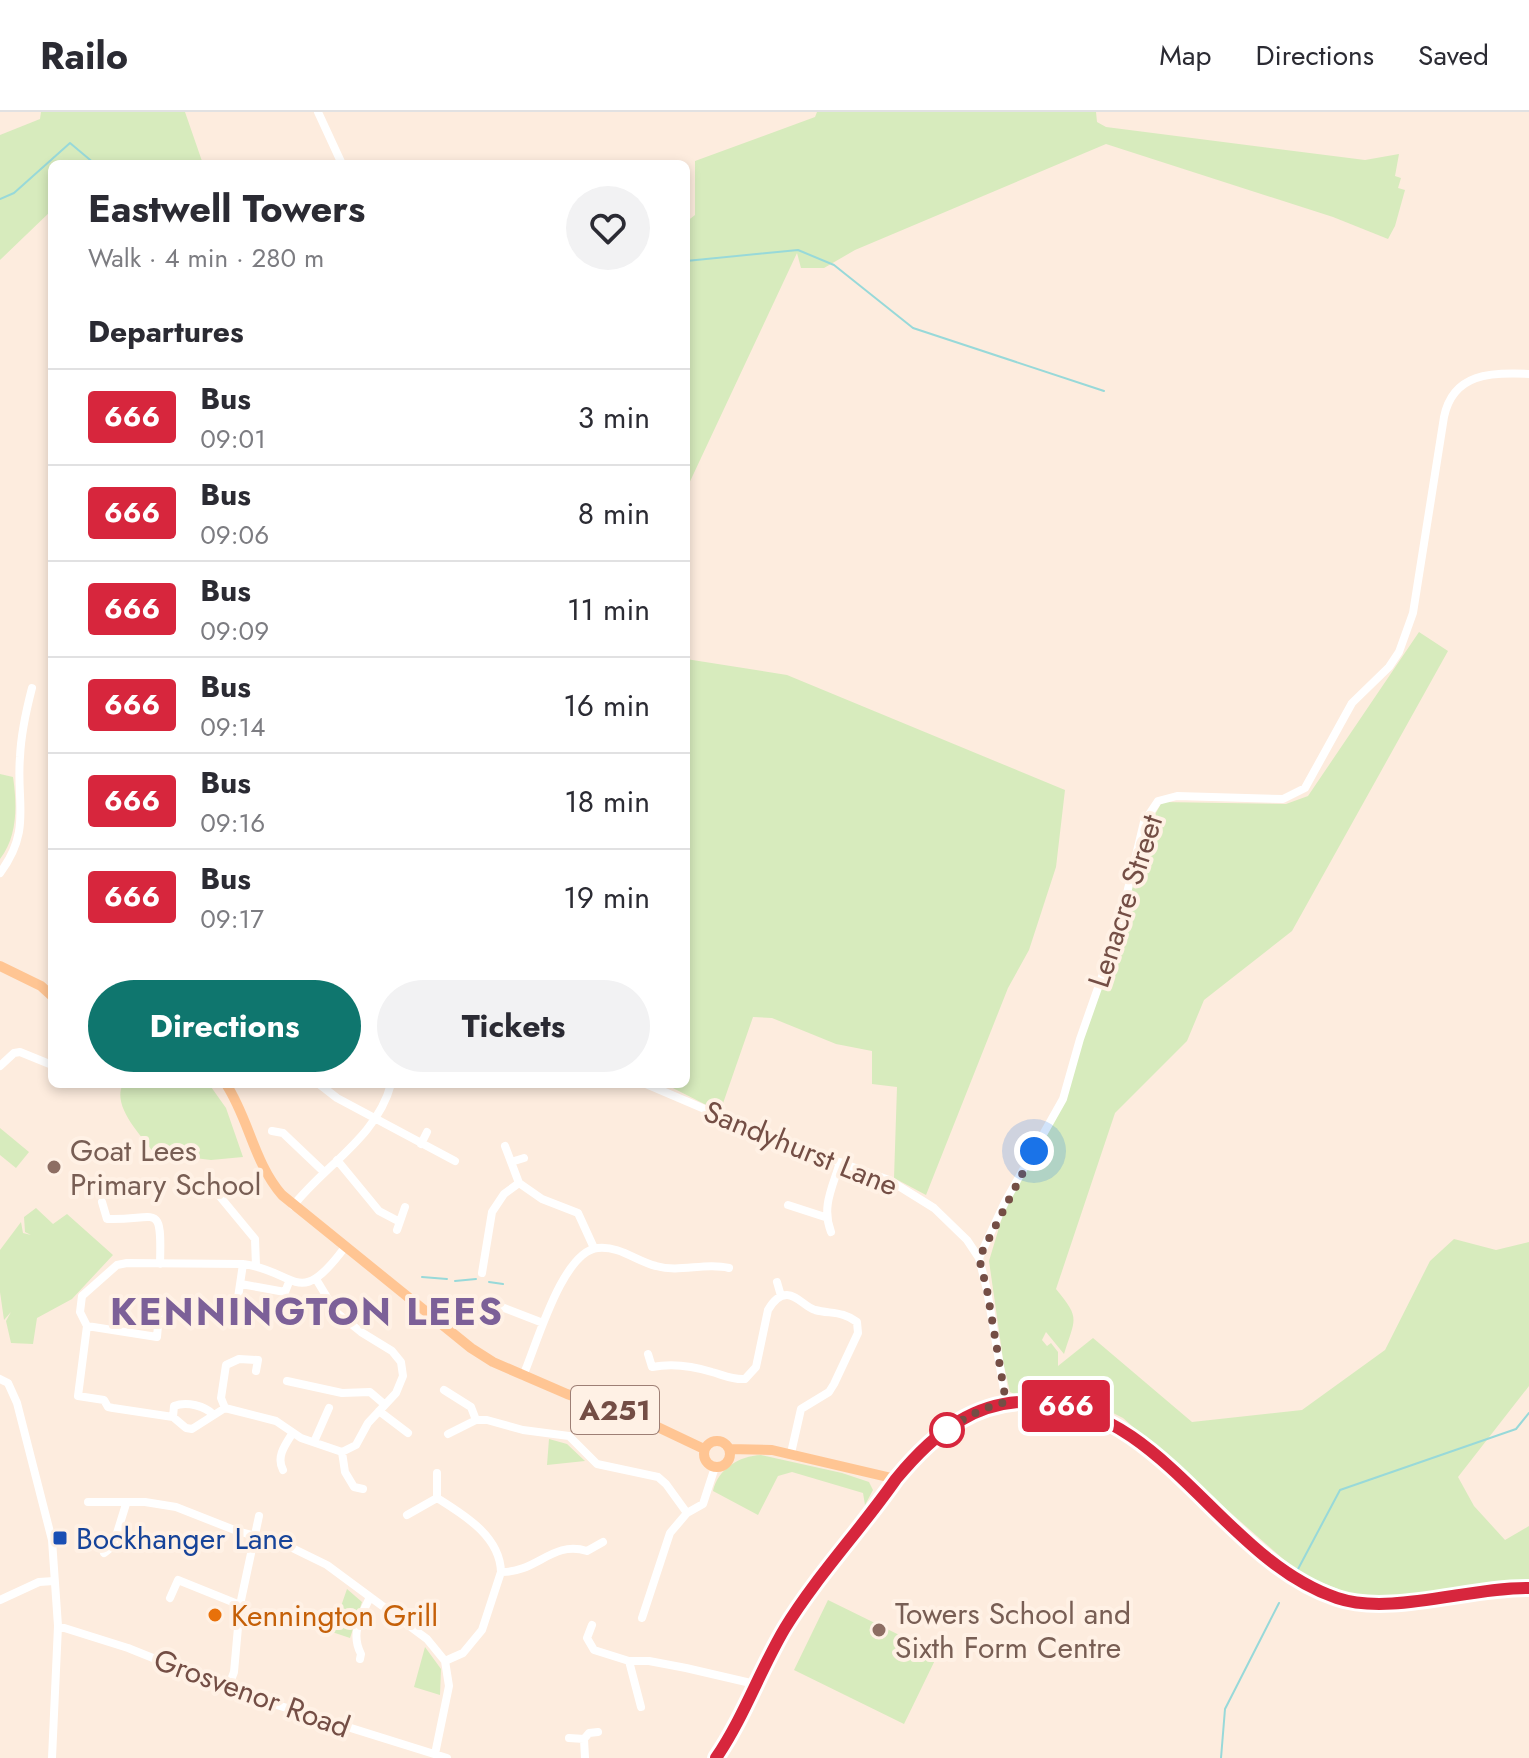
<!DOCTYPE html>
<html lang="en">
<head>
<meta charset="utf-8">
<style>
	body { margin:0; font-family:Jost,sans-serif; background:#f2f2f3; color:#2b2b33; height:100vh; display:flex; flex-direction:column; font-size:30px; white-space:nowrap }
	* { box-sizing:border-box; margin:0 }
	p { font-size:26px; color:#7c7c81 }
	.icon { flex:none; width:44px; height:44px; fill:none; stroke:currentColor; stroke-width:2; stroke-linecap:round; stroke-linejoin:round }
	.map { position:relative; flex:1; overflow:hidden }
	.sheet { position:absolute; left:48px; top:48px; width:642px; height:928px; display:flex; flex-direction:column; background:#fff; border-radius:12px; box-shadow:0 4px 12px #0003 }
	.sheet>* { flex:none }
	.badge { padding:0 16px; border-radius:6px; font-size:28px; line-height:52px }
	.you { position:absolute; width:40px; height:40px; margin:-20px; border:6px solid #fff; border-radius:50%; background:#1a73e8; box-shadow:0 0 0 12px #1a73e833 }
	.map>.badge { position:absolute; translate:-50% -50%; box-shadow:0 0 0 4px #fff }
	h2 { padding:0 40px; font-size:30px; line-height:72px }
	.round { display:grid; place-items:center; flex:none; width:84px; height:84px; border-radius:42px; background:#f2f2f3 }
	.summary { display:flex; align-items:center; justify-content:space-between; height:136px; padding:0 40px }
	h1 { font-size:38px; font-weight:700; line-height:60px }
	.button { display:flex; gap:16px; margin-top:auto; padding:16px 40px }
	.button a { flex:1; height:92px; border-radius:48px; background:#0f766e; color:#fff; font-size:32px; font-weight:700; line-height:92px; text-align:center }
	.button a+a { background:#f2f2f3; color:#2b2b33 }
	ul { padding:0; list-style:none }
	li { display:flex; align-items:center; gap:24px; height:96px; padding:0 40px; border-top:2px solid #e1e1e2 }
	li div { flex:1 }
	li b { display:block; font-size:30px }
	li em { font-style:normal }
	li .badge { min-width:88px; font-weight:700; text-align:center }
	header { display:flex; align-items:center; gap:48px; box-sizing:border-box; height:112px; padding:0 40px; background:#fff; border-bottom:2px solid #e1e1e2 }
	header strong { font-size:38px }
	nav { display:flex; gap:44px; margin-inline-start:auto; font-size:28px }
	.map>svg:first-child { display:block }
	.green { fill:#d7ebbd }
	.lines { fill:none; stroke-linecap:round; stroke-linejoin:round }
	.stream { stroke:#98d9d9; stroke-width:2 }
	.minor { stroke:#fff; stroke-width:8 }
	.major { stroke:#ffc593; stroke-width:10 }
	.line-casing { stroke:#fff; stroke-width:18 }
	.line { stroke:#d7263d; stroke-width:12 }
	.walk { stroke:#744e45; stroke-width:8; stroke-dasharray:0 14.4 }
	.education-dot { fill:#8d6e63; stroke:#fff1e5; stroke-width:3 }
	.stop-dot { fill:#fff; stroke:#d7263d; stroke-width:4 }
	.transit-dot { fill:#1a4fb4; stroke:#fff1e5; stroke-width:3 }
	.food-dot { fill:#e8710a; stroke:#fff1e5; stroke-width:3 }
	.labels { text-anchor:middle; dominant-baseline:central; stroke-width:8; stroke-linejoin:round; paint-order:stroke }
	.shield { fill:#fff1e5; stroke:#9e7f75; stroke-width:2 }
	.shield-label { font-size:28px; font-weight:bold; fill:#744e45 }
	.street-label { font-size:30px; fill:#744e45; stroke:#fff1e5 }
	.education-label { font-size:30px; fill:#785e54; stroke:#fff1e5; text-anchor:start }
	.transit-label { font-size:30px; fill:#164399; stroke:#fff1e5; text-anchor:start }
	.food-label { font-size:30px; fill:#c56008; stroke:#fff1e5; text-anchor:start }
	.district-label { font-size:38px; font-weight:bold; letter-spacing:2px; fill:#7c6098; stroke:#fff1e5 }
</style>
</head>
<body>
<header>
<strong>Railo</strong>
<nav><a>Map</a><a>Directions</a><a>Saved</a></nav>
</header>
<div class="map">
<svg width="1529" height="1646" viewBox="0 0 1529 1646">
	<rect width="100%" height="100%" fill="#fdecde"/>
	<path class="green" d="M41,0H185L203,52H52V98L0,148V23L40,7Z
		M817,0H1096L1097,10L1106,15L1365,48L1399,42L1395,64L1401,66L1398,76L1405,78L1395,114L1388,127L1333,105L1106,32L855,138L824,156H801L797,141L686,378V110L695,103V49L815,5Z
		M1419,520L1448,539L1292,819L1204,888L1187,929L1115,1001L1056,1177C1081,1207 1075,1206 1064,1242L1046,1220L1042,1228L1047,1234L1051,1231L1058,1240V1254L1093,1226L1192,1310L1302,1298L1385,1238L1430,1149L1454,1127L1496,1138L1529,1130V1274L1458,1365L1474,1394L1505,1428L1529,1414V1469H1510L1419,1483L1361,1486L1300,1462L1123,1306L1075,1282L1077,1289C1058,1286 1025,1289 1010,1280L1004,1254L989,1149L1004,1099L1065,987L1149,713L1162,690L1286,692L1308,684Z
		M686,547L787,563L1065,678L1056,755L1029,838L1008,876L926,1083L894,1066L897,975L872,972V939L836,932L772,906L753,905L720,1000L665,972H686Z
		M0,662L13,665C17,692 18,724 0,747Z
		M123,972H152L157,975L159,972H209L226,996L243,1045L211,1048L154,1041C142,1024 111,994 123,972Z
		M0,1016L29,1040L16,1056L0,1043Z
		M36,1096L53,1112L67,1102L113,1143L72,1187L37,1206L33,1232L11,1231L6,1209L11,1200L4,1208L0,1180V1138L21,1110L23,1121L31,1123L25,1120L24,1105Z
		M549,1327L567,1332L585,1349L547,1353Z
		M761,1343L842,1361L869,1370L873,1378L865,1393L863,1381L792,1360L778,1364L758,1403L713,1379C718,1357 739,1344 761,1343Z
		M347,1477L362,1490L350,1526L332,1520Z
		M828,1488L938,1542L904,1612L794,1558Z
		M425,1535L441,1557L440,1583L414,1575Z"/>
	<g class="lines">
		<path class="stream" d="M0,87L14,81L70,31L95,52
			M686,149L798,138L834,153L913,216L1104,279
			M422,1165L447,1167
			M455,1169L476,1167
			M489,1170L503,1172
			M1297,1459L1340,1378L1516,1317L1529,1301
			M1221,1646L1225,1597L1279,1491"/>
		<path class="minor" d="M318,0L342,52
			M0,761C32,718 16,691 20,645C21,621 26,599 32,576
			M0,954L14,941L20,940L52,953
			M319,972L337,986L455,1049
			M646,972L775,1027L889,1068L934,1096L967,1128L979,1146L987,1178L1006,1290
			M272,1019L283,1021L324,1060
			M421,1032L427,1020
			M505,1034L519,1071L542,1087L578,1101L594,1136
			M337,1048L379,1099L398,1109
			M511,1050L524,1046
			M202,1073L217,1081L255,1127L256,1154
			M102,1090L107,1107C157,1109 162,1087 160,1152
			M788,1093L825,1105
			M293,1094C325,1053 377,1025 391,972
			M397,1118L405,1095
			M831,1120C821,1094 833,1075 840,1050
			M979,1146L1005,1090L1063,987L1080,927L1118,819L1144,710L1158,689L1177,684L1283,687L1305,676L1352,591L1389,555L1399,540L1413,501L1444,305C1453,261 1491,260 1529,262
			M482,1161L492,1100L504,1082L519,1071
			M777,1170L781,1184
			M241,1172L285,1180L289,1170
			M499,1194L543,1211
			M235,1206L243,1152
			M87,1214L157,1225L159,1202
			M648,1242L652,1255C672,1251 693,1254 712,1260C723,1263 733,1268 745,1267L756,1255L768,1198C772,1191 779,1183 787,1183C797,1183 805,1195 815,1198C831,1202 843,1199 857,1210L858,1221L834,1272L829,1280L801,1297L791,1341
			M523,1264C536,1235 562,1139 598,1136C620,1134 636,1149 656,1154C680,1161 705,1150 729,1156
			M0,1267L8,1271L17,1291L52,1428L58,1514L52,1646
			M287,1269L342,1281L370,1280L384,1292
			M444,1278L471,1295L476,1308
			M225,1296L221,1286L226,1253L239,1247L258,1248L256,1259
			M379,1299L408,1321
			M214,1303L225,1296L276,1309L301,1326L342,1340L356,1333L368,1311L396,1281L403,1264L401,1250L392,1239L361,1220L336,1200L316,1167
			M173,1305L174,1294C187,1289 205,1294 214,1303L192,1317L186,1316L173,1305L113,1296L108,1295L104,1288L78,1284L87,1214L80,1200L82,1184L117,1153L127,1151L243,1152C297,1159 298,1199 345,1135
			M448,1322L476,1308H487L523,1318L569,1324L597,1352L658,1365L666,1372L687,1401
			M314,1330L329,1296
			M342,1340L345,1360L354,1375L363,1377
			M283,1358C276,1345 285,1333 292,1322
			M437,1386C464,1403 500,1424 501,1460L482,1518L463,1541L445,1549
			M88,1390H145L176,1395L237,1419L282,1431L327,1453L427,1527L445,1549L449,1574L435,1642
			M407,1403L437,1386V1361
			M104,1441L113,1434L126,1392
			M501,1460C537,1461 552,1428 587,1439L603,1430
			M170,1486L178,1468L240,1493
			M0,1488L39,1470L54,1469
			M642,1506L670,1421L687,1401L703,1392L715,1355
			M592,1513L587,1526L594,1538L629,1549H649L686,1556L755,1572
			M58,1514L128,1536L245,1583L447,1646
			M360,1547L361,1542C350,1521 361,1505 370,1485
			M629,1549L641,1595
			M228,1576L234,1560L240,1493L259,1404
			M569,1626L584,1627
			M584,1627L585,1646
			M584,1627L589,1621L598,1620"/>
		<path class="major" d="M0,854L41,874L52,884
			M226,972C249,1007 254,1051 282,1083L471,1236L493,1250L567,1282L645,1309L704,1337
			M704 1342a13 13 0 1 1 26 0a13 13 0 1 1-26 0Z
			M729,1337L772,1338L896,1367
			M716,1646C744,1605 760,1558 785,1516C817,1463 861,1417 896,1367C934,1321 976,1286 1038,1290C1167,1298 1222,1447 1337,1486C1392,1505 1469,1475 1529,1476"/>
	</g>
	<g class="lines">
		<g class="line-casing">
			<path id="line" d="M716,1646C744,1605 760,1558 785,1516C816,1465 862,1416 896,1367C934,1321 976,1286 1038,1290C1167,1299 1222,1447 1337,1486C1390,1504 1470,1475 1529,1476"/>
		</g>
		<use href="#line" class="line"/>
		<path class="walk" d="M947,1318L943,1321C963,1306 982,1296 1006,1290L987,1178L979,1146L1034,1039"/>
	</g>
	<g class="education-dot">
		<circle cx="54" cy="1055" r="8"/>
		<circle cx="879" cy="1518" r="8"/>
	</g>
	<circle class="stop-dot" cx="947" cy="1318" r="16"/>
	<rect class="transit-dot" x="52" y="1418" width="16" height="16" rx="4"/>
	<circle class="food-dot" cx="215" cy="1503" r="8"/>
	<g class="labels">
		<rect class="shield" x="571" y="1274" width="88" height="48" rx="6"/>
		<g class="shield-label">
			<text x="615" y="1298">A251</text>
		</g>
		<g class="street-label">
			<text transform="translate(1125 789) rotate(-72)">Lenacre Street</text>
			<text transform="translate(801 1036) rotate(22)">Sandyhurst Lane</text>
			<text transform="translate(252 1581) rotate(20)">Grosvenor Road</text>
		</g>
		<g class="education-label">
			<text x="70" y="1038">Goat Lees<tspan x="70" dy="34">Primary School</tspan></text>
			<text x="895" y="1501">Towers School and<tspan x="895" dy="34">Sixth Form Centre</tspan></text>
		</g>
		<g class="transit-label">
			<text x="76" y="1426">Bockhanger Lane</text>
		</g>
		<g class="food-label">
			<text x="231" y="1503">Kennington Grill</text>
		</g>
		<g class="district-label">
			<text x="307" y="1199">KENNINGTON LEES</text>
		</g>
	</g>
</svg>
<div class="you" style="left:1034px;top:1039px"></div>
<b class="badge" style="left:1066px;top:1294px;background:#d7263d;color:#fff">666</b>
<section class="sheet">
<div class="summary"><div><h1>Eastwell Towers</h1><p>Walk · 4 min · 280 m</p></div><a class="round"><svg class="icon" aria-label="heart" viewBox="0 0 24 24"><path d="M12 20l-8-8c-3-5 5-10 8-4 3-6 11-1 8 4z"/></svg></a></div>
<h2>Departures</h2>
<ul>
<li><span class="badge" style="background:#d7263d;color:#fff">666</span><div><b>Bus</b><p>09:01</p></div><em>3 min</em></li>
<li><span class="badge" style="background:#d7263d;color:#fff">666</span><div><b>Bus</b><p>09:06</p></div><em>8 min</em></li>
<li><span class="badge" style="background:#d7263d;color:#fff">666</span><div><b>Bus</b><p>09:09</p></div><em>11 min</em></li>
<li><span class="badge" style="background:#d7263d;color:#fff">666</span><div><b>Bus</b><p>09:14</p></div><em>16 min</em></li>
<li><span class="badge" style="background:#d7263d;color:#fff">666</span><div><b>Bus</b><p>09:16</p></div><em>18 min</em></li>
<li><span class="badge" style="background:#d7263d;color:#fff">666</span><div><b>Bus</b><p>09:17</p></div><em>19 min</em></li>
</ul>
<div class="button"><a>Directions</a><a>Tickets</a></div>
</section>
</div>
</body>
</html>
